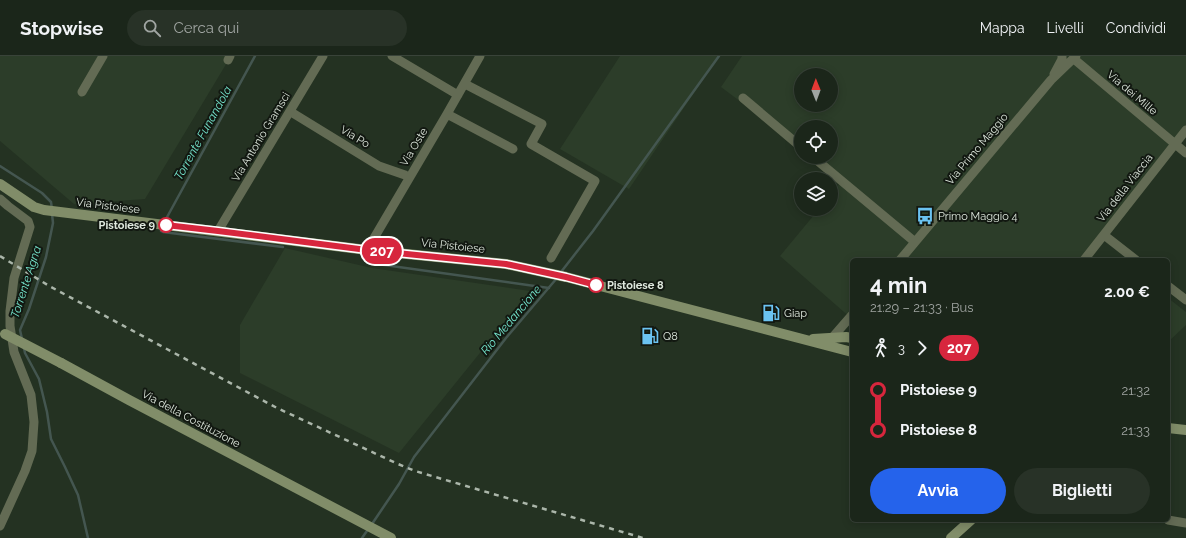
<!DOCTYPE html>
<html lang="it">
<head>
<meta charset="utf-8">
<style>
	body { margin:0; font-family:Raleway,sans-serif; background:#283227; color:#f1f3f6; height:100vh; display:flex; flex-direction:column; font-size:15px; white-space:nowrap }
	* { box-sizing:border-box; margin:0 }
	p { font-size:13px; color:#a0a5a2 }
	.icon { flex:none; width:22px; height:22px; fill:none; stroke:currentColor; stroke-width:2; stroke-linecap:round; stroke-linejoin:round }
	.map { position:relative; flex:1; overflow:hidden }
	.drawer { position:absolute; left:850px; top:202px; width:320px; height:264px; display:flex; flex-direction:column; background:#1b261a; border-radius:6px; box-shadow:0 2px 10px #0003,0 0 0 1px #394339 }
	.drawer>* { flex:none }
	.badge { padding:0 8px; border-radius:13px; font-size:14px; line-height:26px }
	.needle { width:26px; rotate:359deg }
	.tools { position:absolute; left:794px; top:12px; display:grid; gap:8px }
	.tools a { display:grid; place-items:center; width:44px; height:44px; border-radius:50%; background:#1b261a; box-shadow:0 2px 10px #0003,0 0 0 1px #394339; font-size:20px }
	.map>.badge { position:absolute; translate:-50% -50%; box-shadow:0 0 0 2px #fff }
	.legs { display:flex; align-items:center; gap:6px; height:44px; padding:0 20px; font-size:13px }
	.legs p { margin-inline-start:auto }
	.overview { display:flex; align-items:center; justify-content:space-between; height:68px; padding:0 20px }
	h1 { font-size:22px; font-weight:700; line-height:30px }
	.action { display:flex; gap:8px; margin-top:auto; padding:8px 20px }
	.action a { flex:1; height:46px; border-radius:24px; background:#2563eb; color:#fff; font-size:16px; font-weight:700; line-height:46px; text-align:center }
	.action a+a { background:#283227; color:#f1f3f6 }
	ul { padding:0 20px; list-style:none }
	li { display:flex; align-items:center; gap:14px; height:40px; font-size:15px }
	li i { display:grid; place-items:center; width:6px; height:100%; margin:0 5px; background:currentColor }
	li i::after { content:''; width:10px; height:10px; margin:-5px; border:3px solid; border-radius:50%; background:#1b261a }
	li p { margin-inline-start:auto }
	li:first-child i { background:linear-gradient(#0000 50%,currentColor 0) }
	li:last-child i { background:linear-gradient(currentColor 50%,#0000 0) }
	header { display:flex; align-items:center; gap:24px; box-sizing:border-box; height:56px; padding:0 20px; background:#1b261a; border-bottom:1px solid #394339 }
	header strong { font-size:19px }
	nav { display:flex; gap:22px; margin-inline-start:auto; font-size:14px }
	.search { width:280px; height:36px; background:#283227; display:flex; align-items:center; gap:10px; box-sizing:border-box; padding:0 14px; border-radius:22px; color:#a0a5a2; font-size:15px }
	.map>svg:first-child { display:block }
	.built { fill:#2c3d29; fill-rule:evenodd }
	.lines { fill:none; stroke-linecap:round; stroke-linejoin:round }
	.stream { stroke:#445650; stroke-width:2.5 }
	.street { stroke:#636b54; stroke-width:9 }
	.secondary { stroke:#818d69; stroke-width:10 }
	.rail { stroke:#abb6aa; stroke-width:2.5; stroke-dasharray:5 5; stroke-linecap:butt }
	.secondary-bridge { stroke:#818d69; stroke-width:10 }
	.line-1-casing { stroke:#fff; stroke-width:9 }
	.line-1 { stroke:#d7263d; stroke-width:6 }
	.stop-1-dot { fill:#fff; stroke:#d7263d; stroke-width:2 }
	.labels { text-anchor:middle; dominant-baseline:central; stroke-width:4; stroke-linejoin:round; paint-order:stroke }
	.street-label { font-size:11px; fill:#dfe8de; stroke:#121811 }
	.poi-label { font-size:11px; fill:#dfe8de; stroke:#121811; text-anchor:start }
	.stop-label { font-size:11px; font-weight:bold; fill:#dfe8de; stroke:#121811; text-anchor:end }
	.water-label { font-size:12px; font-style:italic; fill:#75e6ce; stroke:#121811 }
</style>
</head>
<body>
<header>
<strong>Stopwise</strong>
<div class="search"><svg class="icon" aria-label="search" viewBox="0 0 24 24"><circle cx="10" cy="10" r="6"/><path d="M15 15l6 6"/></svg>Cerca qui</div>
<nav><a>Mappa</a><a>Livelli</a><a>Condividi</a></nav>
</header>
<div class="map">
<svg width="1186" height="482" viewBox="0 0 1186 482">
	<rect width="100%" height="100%" fill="#243222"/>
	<path class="built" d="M0,0H231L145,143L74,148L0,85Z
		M620,0H719L629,133L560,93Z
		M742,0H1186V74L1084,204H852V263L780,200L819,153H831V139L843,123L814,101H831V71H801V91L721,31ZM801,19H831V49H801Z
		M285,192L372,212L530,235L399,397L240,317V269Z
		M1168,242L1186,256V269L1168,286Z"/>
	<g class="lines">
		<path class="stream" d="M0,110L42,137L51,146L52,153
			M166,163L255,0
			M161,173V175L163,176L283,191
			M370,205L377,208L549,232
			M561,216L593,175L719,0
			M22,283L20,274L29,253L46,201L53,167L52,158
			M24,292L25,297L39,323L47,356L51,383L65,411L78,439L88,482
			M372,468L399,428L414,401L506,282L557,222
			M362,482L369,472"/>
		<path class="street" d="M392,0L458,39
			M1074,3L1186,97
			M228,4L230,0
			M1054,18L1062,3V0
			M465,28L542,68L531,88L595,125L551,202
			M82,36L103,0
			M743,42L801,91
			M291,56L379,110L405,119L409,122
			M447,58L513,93
			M813,101L915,186
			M0,143L8,150L28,165L30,171L14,222L10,255V270L14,296L31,339L34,366L32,395L25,415L0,470
			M218,175L323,0
			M1104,179L1136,204
			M367,194L447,58L480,0
			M900,204L1051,24L1076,0
			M1084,204L1186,74
			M1168,230L1186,244
			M832,282L852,259
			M1168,464L1186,467"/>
		<path class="secondary" d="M0,128L34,151L44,154L367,194L506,208L566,221L852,296
			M813,283L846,281L852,282
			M61,307L129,344L391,482
			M1168,372L1186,374
			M951,482L971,464"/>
		<path class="rail" d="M0,200L51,231L277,352L398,408L415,415L643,482"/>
		<path class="secondary-bridge" d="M5,278L61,307"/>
	</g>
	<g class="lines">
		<g class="line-1-casing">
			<path id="line-1" d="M166,169L218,175L367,194L506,208L566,221L596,229"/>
		</g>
		<use href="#line-1" class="line-1"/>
	</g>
	<defs>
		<g id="bus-bare" transform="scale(1.38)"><path d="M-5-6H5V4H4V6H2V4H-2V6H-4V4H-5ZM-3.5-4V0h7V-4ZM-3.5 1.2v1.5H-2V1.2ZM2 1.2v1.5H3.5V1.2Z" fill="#6bc3f2" stroke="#121811" stroke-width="2.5" paint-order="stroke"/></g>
		<g id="fuel-bare" transform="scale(1.38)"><path d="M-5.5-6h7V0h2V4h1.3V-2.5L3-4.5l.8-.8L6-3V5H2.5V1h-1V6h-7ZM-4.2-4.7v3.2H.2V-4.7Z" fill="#6bc3f2" stroke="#121811" stroke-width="2.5" paint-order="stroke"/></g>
	</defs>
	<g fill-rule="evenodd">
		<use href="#bus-bare" x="925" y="160"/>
		<use href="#fuel-bare" x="771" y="257"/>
		<use href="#fuel-bare" x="650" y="280"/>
	</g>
	<g class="stop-1-dot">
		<circle cx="166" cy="169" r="7"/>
		<circle cx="596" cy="229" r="7"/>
	</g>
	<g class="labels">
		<g class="street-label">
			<text transform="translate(1132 37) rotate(40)">Via dei Mille</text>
			<text transform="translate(261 81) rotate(-59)">Via Antonio Gramsci</text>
			<text transform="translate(355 81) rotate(31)">Via Po</text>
			<text transform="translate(414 91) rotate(-59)">Via Oste</text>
			<text transform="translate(977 93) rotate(-50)">Via Primo Maggio</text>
			<text transform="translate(1125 132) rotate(-52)">Via della Viaccia</text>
			<text transform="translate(108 150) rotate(7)">Via Pistoiese</text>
			<text transform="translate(453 190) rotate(6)">Via Pistoiese</text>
			<text transform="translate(191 363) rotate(28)">Via della Costituzione</text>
		</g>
		<g class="poi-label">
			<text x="938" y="160">Primo Maggio 4</text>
			<text x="784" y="257">Giap</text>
			<text x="663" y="280">Q8</text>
		</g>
		<g class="stop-label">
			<text x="155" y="169">Pistoiese 9</text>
			<text x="607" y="229" text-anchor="start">Pistoiese 8</text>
		</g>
		<g class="water-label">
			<text transform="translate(203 77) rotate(-61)">Torrente Funandola</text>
			<text transform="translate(26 226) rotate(-72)">Torrente Agna</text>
			<text transform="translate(511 264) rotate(-50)">Rio Medancione</text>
		</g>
	</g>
</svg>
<div class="tools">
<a><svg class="needle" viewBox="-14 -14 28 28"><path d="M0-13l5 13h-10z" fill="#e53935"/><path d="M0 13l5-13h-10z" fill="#a0a5a2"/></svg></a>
<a><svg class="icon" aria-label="locate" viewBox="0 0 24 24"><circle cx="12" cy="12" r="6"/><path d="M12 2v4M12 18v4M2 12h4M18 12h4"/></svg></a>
<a><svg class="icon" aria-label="layers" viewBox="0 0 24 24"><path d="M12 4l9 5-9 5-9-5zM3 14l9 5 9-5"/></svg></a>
</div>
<b class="badge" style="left:382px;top:195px;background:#d7263d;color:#fff">207</b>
<section class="drawer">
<div class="overview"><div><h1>4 min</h1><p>21:29 – 21:33 · Bus</p></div><b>2.00 €</b></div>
<div class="legs"><svg class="icon" aria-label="walk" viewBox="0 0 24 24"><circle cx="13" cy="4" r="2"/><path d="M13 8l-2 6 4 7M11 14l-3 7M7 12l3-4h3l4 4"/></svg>3<svg class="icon" aria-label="forward" viewBox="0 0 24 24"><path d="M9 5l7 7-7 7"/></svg><b class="badge" style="background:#d7263d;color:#fff">207</b></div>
<ul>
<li><i style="color:#d7263d"></i><b>Pistoiese 9</b><p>21:32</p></li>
<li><i style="color:#d7263d"></i><b>Pistoiese 8</b><p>21:33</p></li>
</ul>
<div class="action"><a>Avvia</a><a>Biglietti</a></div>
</section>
</div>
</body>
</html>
